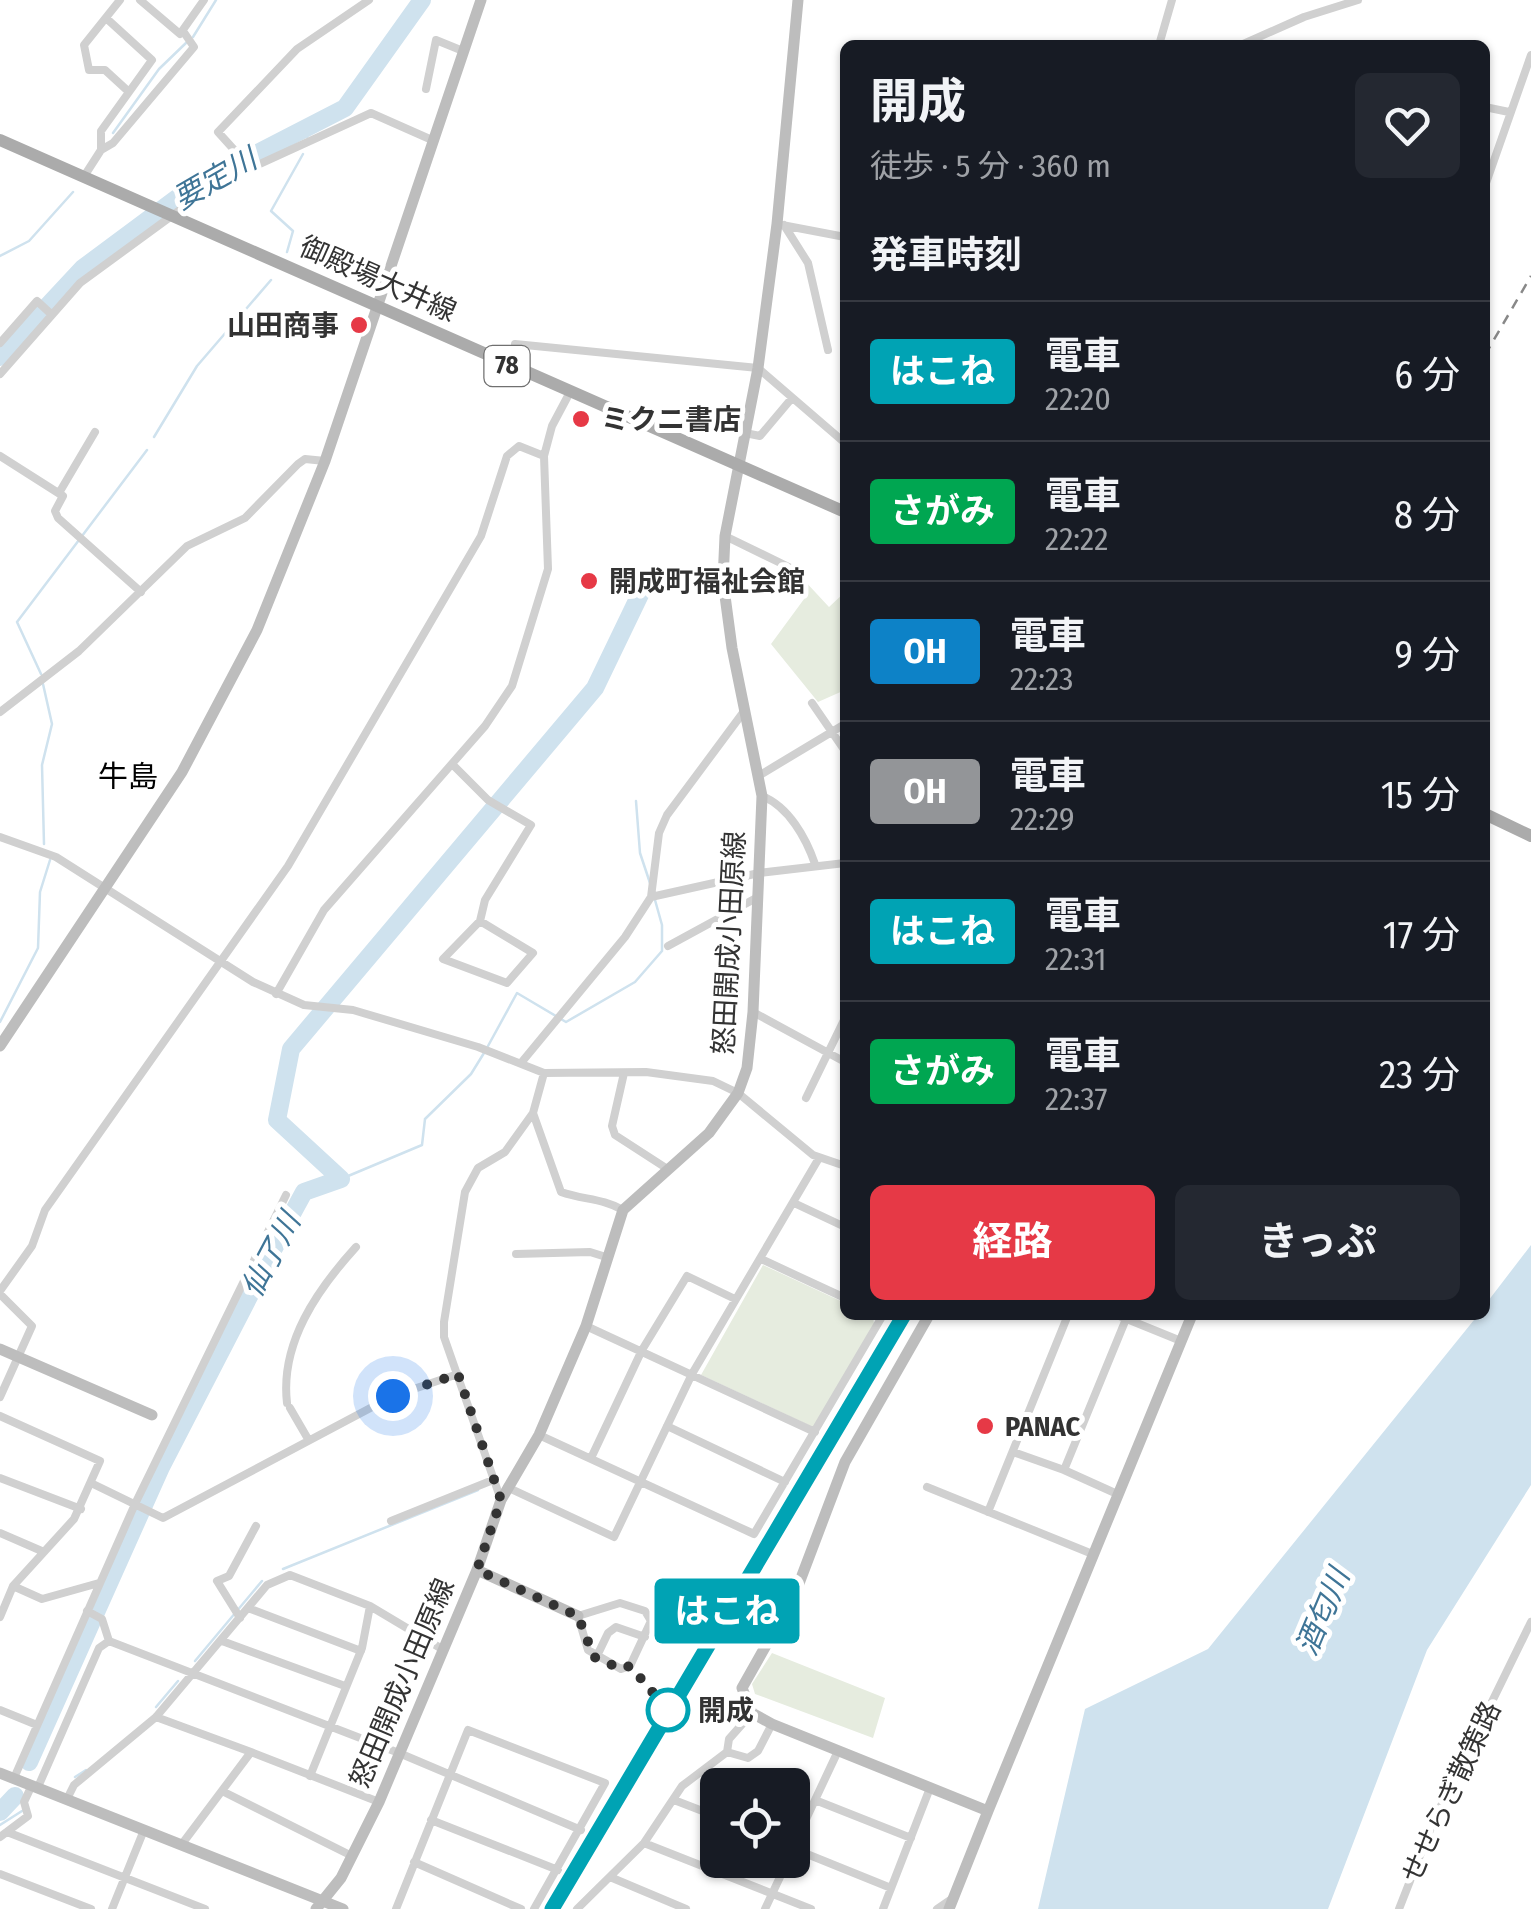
<!DOCTYPE html>
<html lang="ja">
<head>
<meta charset="utf-8">
<style>
	body { margin:0; font-family:"Fira Sans Condensed","Noto Sans JP",sans-serif; background:#242831; color:#f1f3f6; height:100vh; display:flex; flex-direction:column; font-size:38px; white-space:nowrap }
	* { box-sizing:border-box; margin:0 }
	p { font-size:32px; color:#9ea1a6 }
	.icon { flex:none; width:55px; height:55px; fill:none; stroke:currentColor; stroke-width:2; stroke-linecap:round; stroke-linejoin:round }
	.map { position:relative; flex:1; overflow:hidden }
	.sheet { position:absolute; left:840px; top:40px; width:650px; height:1280px; display:flex; flex-direction:column; background:#171b24; border-radius:15px; box-shadow:0 2px 8px #0004 }
	.sheet>* { flex:none }
	.badge { padding:0 20px; border-radius:8px; font-size:35px; line-height:65px }
	.controls { position:absolute; left:700px; top:1768px; display:grid; gap:20px }
	.controls a { display:grid; place-items:center; width:110px; height:110px; border-radius:15px; background:#171b24; box-shadow:0 2px 8px #0004; font-size:50px }
	.you { position:absolute; width:50px; height:50px; margin:-25px; border:8px solid #fff; border-radius:50%; background:#1a73e8; box-shadow:0 0 0 15px #1a73e833 }
	.map>.badge { position:absolute; translate:-50% -50%; box-shadow:0 0 0 5px #fff }
	h2 { padding:0 30px; font-size:38px; line-height:90px }
	.round { display:grid; place-items:center; flex:none; width:105px; height:105px; border-radius:15px; background:#242831 }
	.summary { display:flex; align-items:center; justify-content:space-between; height:170px; padding:0 30px }
	h1 { font-size:48px; font-weight:700; line-height:75px }
	.action { display:flex; gap:20px; margin-top:auto; padding:20px 30px }
	.action a { flex:1; height:115px; border-radius:15px; background:#e63946; color:#fff; font-size:40px; font-weight:700; line-height:115px; text-align:center }
	.action a+a { background:#242831; color:#f1f3f6 }
	ul { padding:0; list-style:none }
	li { display:flex; align-items:center; gap:30px; height:140px; padding:0 30px; border-top:2px solid #363941 }
	li div { flex:1 }
	li b { display:block; font-size:38px }
	li em { font-style:normal }
	li .badge { min-width:110px; font-weight:700; text-align:center }
	.map>svg:first-child { display:block }
	.green { fill:#e6ecdf }
	.water { fill:#cfe2ee }
	.lines { fill:none; stroke-linecap:round; stroke-linejoin:round }
	.stream { stroke:#cfe2ee; stroke-width:2.5 }
	.river { stroke:#cfe2ee; stroke-width:18 }
	.street { stroke:#d0d0d0; stroke-width:8 }
	.secondary { stroke:#bdbdbd; stroke-width:11 }
	.primary { stroke:#ababab; stroke-width:12 }
	.rail { stroke:#888; stroke-width:2.5; stroke-dasharray:10 8; stroke-linecap:butt }
	.line-casing { stroke:#fff; stroke-width:22 }
	.line { stroke:#00a3b4; stroke-width:15 }
	.walk { stroke:#333; stroke-width:10; stroke-dasharray:0 18 }
	.poi-dot { fill:#e63946; stroke:#fff; stroke-width:4 }
	.stop-dot { fill:#fff; stroke:#00a3b4; stroke-width:5 }
	.labels { text-anchor:middle; dominant-baseline:central; stroke-width:10; stroke-linejoin:round; paint-order:stroke }
	.shield { fill:#fff; stroke:#707070; stroke-width:2.5 }
	.shield-label { font-size:25px; font-weight:bold; fill:#333 }
	.street-label { font-size:28px; fill:#333; stroke:#fff }
	.poi-label { font-size:28px; font-weight:bold; fill:#333; stroke:#fff; text-anchor:start }
	.stop-label { font-size:28px; font-weight:bold; fill:#333; stroke:#fff; text-anchor:start }
	.water-label { font-size:30px; font-style:italic; fill:#3f7597; stroke:#fff }
	.neighbourhood-label { font-size:30px; fill:#000; stroke:#fff }
</style>
</head>
<body>
<div class="map">
<svg width="1531" height="1909" viewBox="0 0 1531 1909">
	<rect width="100%" height="100%" fill="#fff"/>
	<path class="green" d="M803,579L829,607L845,592V690L818,702L771,644L807,595L802,589Z
		M763,1265L845,1303V1315L873,1316L874,1324L815,1428L701,1375Z
		M772,1653L885,1698L873,1738L755,1694L752,1684Z"/>
	<path class="water" d="M1531,1245V1485L1427,1650L1328,1909H1038L1085,1709L1208,1649L1478,1315H1485V1305Z"/>
	<g class="lines">
		<path class="stream" d="M193,37L216,0
			M113,133L159,69L187,42
			M307,137L310,127
			M287,252L293,231L271,211L303,154
			M0,256L29,241L73,192
			M154,437L197,366L271,280
			M41,674L17,622L147,450
			M43,684L52,724L42,765L44,844
			M636,801L640,853L650,883
			M0,1022L38,948L40,892L50,860
			M488,1046L517,993L566,1022L635,982L662,951V925L655,900
			M341,1179L422,1145L425,1119L471,1074L484,1053
			M283,1569L478,1490
			M195,1661L262,1581
			M156,1707L178,1681
			M75,1777L86,1770
			M0,1825L22,1811"/>
		<path class="river" d="M0,357L83,268L192,187L345,108L422,0
			M29,1762L161,1467L286,1225L304,1192L341,1179L277,1120L291,1049L595,688L647,580
			M0,1812L15,1796"/>
		<path class="street" d="M120,0L84,45L89,70H105L129,92
			M140,0L180,34L204,0
			M1159,45L1172,0
			M1241,45L1304,17L1358,0
			M426,89L436,40L463,51
			M1485,107L1509,112
			M101,150V131L152,60L106,18
			M244,169L237,153L218,132L297,49L369,0
			M83,178L101,150L113,143L194,47L183,31
			M1485,186L1531,55
			M782,225L845,237
			M784,225L808,263L828,350
			M0,343L37,301L51,314
			M515,344L758,368L845,443
			M0,374L80,283L214,185L371,113L432,140
			M745,433L760,436L792,398
			M0,456L63,496L55,511L58,518L141,592
			M59,493L95,432
			M725,536L797,571
			M812,703L845,751
			M0,712L79,651L187,546L245,518L298,464L305,459L325,461
			M452,764L488,800L531,825L485,900L480,921L443,959L507,983L533,953L480,921
			M760,775L845,724
			M762,796C789,807 806,838 815,864
			M0,837L56,857L253,982L304,1005L353,1010L478,1047L544,1073L646,1072L713,1081L738,1093L813,1155L845,1166
			M651,897L659,833L667,815L745,710
			M668,946L758,897
			M276,994L324,910L485,726L512,686L548,569L544,456L552,426L569,394
			M753,1012L845,1062
			M521,1063L625,937L651,897L759,873L845,863
			M624,1073L612,1126L615,1135L666,1168
			M806,1098L845,1018
			M533,1113L561,1192C584,1200 602,1198 623,1210
			M794,1203L845,1227
			M516,1254L590,1252L606,1257
			M761,1259L845,1298
			M0,1291L32,1246L45,1210L288,866L481,536L507,456L519,446L544,456
			M0,1294L32,1326L0,1397
			M1117,1315L1181,1341
			M586,1326L815,1432
			M287,1403C280,1343 317,1290 356,1247
			M290,1408L308,1439
			M0,1416L100,1461L74,1519L13,1586L0,1617
			M667,1426L785,1482
			M539,1435L754,1534L883,1315
			M1013,1452L1064,1470L1126,1319
			M592,1456L642,1350L687,1276L735,1299
			M1064,1470L1115,1493
			M0,1478L81,1509
			M91,1483L163,1518L393,1396L458,1374
			M507,1487L614,1537L692,1374L819,1158
			M927,1487L1090,1553
			M501,1500L444,1337V1322L465,1192L478,1168L505,1152L533,1113L544,1073
			M988,1512L1068,1315
			M391,1521L493,1480
			M0,1533L44,1552
			M13,1586L42,1599L99,1583
			M620,1603L645,1611L651,1621L630,1666L621,1669L588,1650L578,1616Z
			M248,1608L361,1651
			M87,1611L102,1619L109,1641
			M240,1618L217,1581L229,1576L256,1526
			M222,1641L345,1686
			M596,1658L608,1633L616,1627L645,1637
			M0,1710L37,1725
			M752,1713L729,1739L727,1752L748,1758L758,1751L772,1724
			M156,1717L251,1752
			M310,1776L362,1648L370,1606
			M14,1778L135,1504L286,1195
			M38,1787L99,1648L109,1641L399,1753L581,1830
			M222,1791L352,1856
			M67,1799L74,1785L156,1717L267,1585L290,1575L370,1606L442,1649
			M674,1800L718,1817
			M815,1800L911,1838
			M431,1820L558,1870
			M7,1832L205,1909
			M0,1837L28,1816L24,1802L32,1785
			M644,1843L811,1909
			M182,1844L251,1752L379,1802
			M792,1848L891,1888
			M792,1849L838,1751
			M414,1862L521,1909
			M0,1874L91,1909
			M610,1877L686,1909
			M112,1909L144,1830
			M396,1909L468,1730L605,1783L534,1909
			M577,1909L644,1843L682,1786L727,1752
			M765,1909L788,1860
			M883,1909L930,1788
			M937,1909L953,1898
			M1399,1909L1434,1820L1531,1622"/>
		<path class="secondary" d="M0,1046L182,772L257,630L325,461L481,0
			M929,1315L845,1462L795,1594L742,1688L752,1713L772,1724L988,1811L1192,1315
			M0,1349L152,1415
			M477,1570L578,1616
			M0,1773L343,1909
			M316,1909L341,1878L379,1802L477,1570L501,1500L539,1435L586,1326L623,1210L709,1133L738,1093L747,1068L753,1012L762,796L732,648L723,581L725,536L758,368L777,224L798,0
			M949,1909L988,1811"/>
		<path class="primary" d="M0,140L845,512
			M1485,814L1531,836"/>
		<path class="rail" d="M1485,355L1531,276
			M552,1909L904,1315"/>
	</g>
	<g class="lines">
		<g class="line-casing">
			<path id="line" d="M552,1909L904,1315"/>
		</g>
		<use href="#line" class="line"/>
		<path class="walk" d="M393,1396L458,1374L501,1500L477,1570L578,1616L594,1657L621,1669L630,1666L668,1710"/>
	</g>
	<g class="poi-dot">
		<circle cx="359" cy="325" r="10"/>
		<circle cx="581" cy="419" r="10"/>
		<circle cx="589" cy="581" r="10"/>
		<circle cx="985" cy="1426" r="10"/>
	</g>
	<circle class="stop-dot" cx="668" cy="1710" r="20"/>
	<g class="labels">
		<rect class="shield" x="484.5" y="346" width="45" height="40" rx="8"/>
		<g class="shield-label">
			<text x="507" y="366">78</text>
		</g>
		<g class="street-label">
			<text transform="translate(378 279) rotate(24)">御殿場大井線</text>
			<text transform="translate(729 943) rotate(-87)">怒田開成小田原線</text>
			<text transform="translate(402 1683) rotate(-67)">怒田開成小田原線</text>
			<text transform="translate(1451 1792) rotate(-65)">せせらぎ散策路</text>
		</g>
		<g class="poi-label">
			<text x="339" y="325" text-anchor="end">山田商事</text>
			<text x="601" y="419">ミクニ書店</text>
			<text x="609" y="581">開成町福祉会館</text>
			<text x="1005" y="1426">PANAC</text>
		</g>
		<g class="stop-label">
			<text x="698" y="1710">開成</text>
		</g>
		<g class="water-label">
			<text transform="translate(215 179) rotate(-30)">要定川</text>
			<text transform="translate(271 1255) rotate(-62)">仙了川</text>
			<text transform="translate(1323 1612) rotate(-67)">酒匂川</text>
		</g>
		<g class="neighbourhood-label">
			<text x="128" y="777">牛島</text>
		</g>
	</g>
</svg>
<div class="controls">
<a><svg class="icon" aria-label="locate" viewBox="0 0 24 24"><circle cx="12" cy="12" r="6"/><path d="M12 2v4M12 18v4M2 12h4M18 12h4"/></svg></a>
</div>
<div class="you" style="left:393px;top:1396px"></div>
<b class="badge" style="left:727px;top:1611px;background:#00a3b4;color:#fff">はこね</b>
<section class="sheet">
<div class="summary"><div><h1>開成</h1><p>徒歩 · 5 分 · 360 m</p></div><a class="round"><svg class="icon" aria-label="heart" viewBox="0 0 24 24"><path d="M12 20l-8-8c-3-5 5-10 8-4 3-6 11-1 8 4z"/></svg></a></div>
<h2>発車時刻</h2>
<ul>
<li><span class="badge" style="background:#00a3b4;color:#fff">はこね</span><div><b>電車</b><p>22:20</p></div><em>6 分</em></li>
<li><span class="badge" style="background:#00a651;color:#fff">さがみ</span><div><b>電車</b><p>22:22</p></div><em>8 分</em></li>
<li><span class="badge" style="background:#0d82c7;color:#fff">OH</span><div><b>電車</b><p>22:23</p></div><em>9 分</em></li>
<li><span class="badge" style="background:#939598;color:#fff">OH</span><div><b>電車</b><p>22:29</p></div><em>15 分</em></li>
<li><span class="badge" style="background:#00a3b4;color:#fff">はこね</span><div><b>電車</b><p>22:31</p></div><em>17 分</em></li>
<li><span class="badge" style="background:#00a651;color:#fff">さがみ</span><div><b>電車</b><p>22:37</p></div><em>23 分</em></li>
</ul>
<div class="action"><a>経路</a><a>きっぷ</a></div>
</section>
</div>
</body>
</html>
